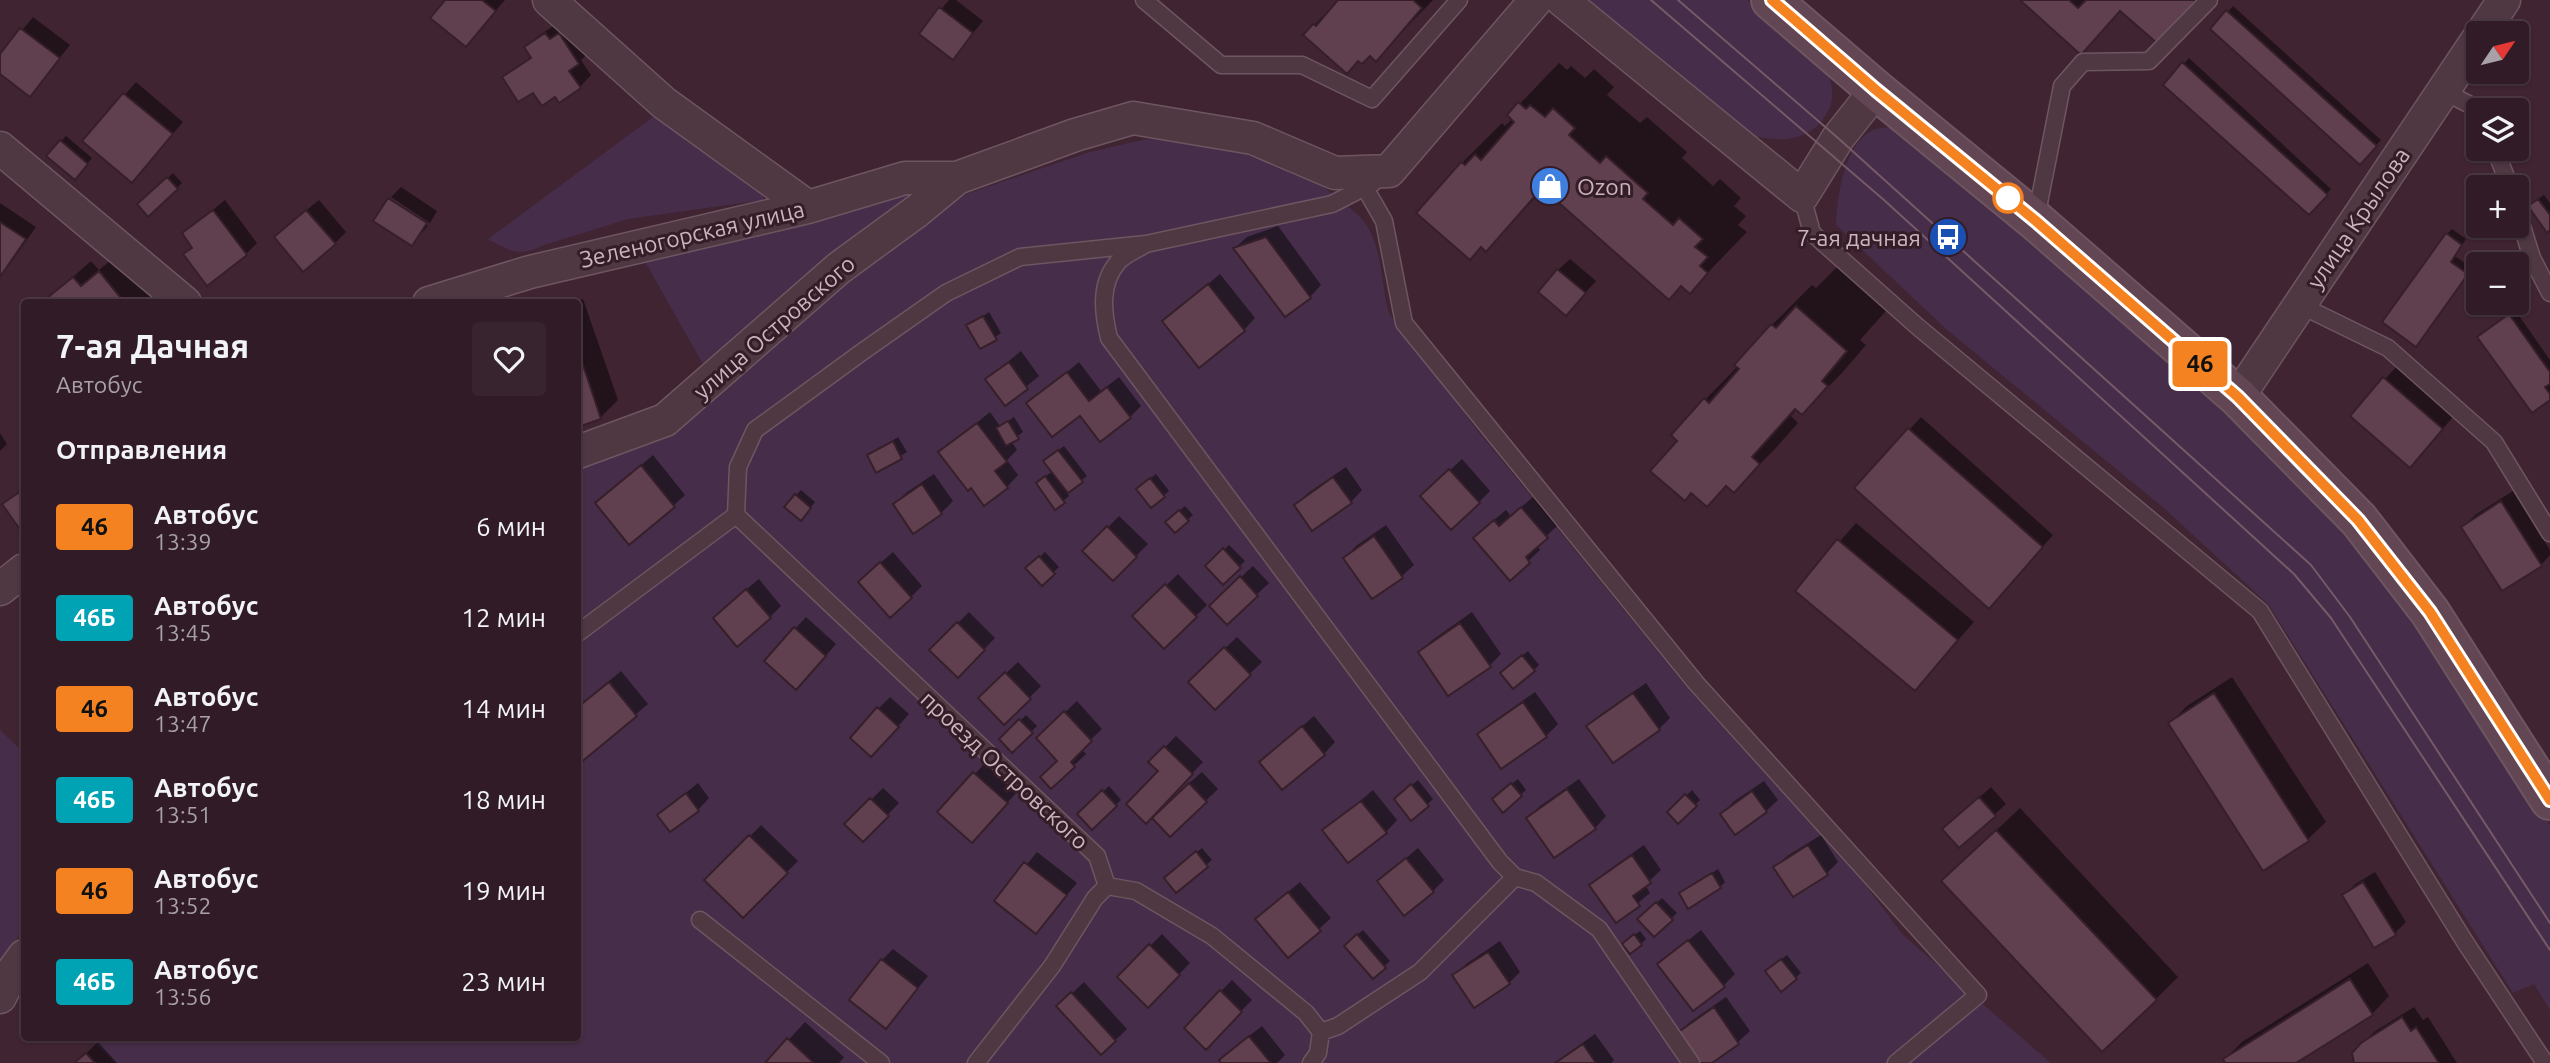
<!DOCTYPE html>
<html lang="ru">
<head>
<meta charset="utf-8">
<style>
	body { margin:0; font-family:Ubuntu,sans-serif; background:#38242e; color:#f1f3f6; height:100vh; display:flex; flex-direction:column; font-size:26px; white-space:nowrap }
	* { box-sizing:border-box; margin:0 }
	p { font-size:23px; color:#a8a1a7 }
	.icon { flex:none; width:38px; height:38px; fill:none; stroke:currentColor; stroke-width:2; stroke-linecap:round; stroke-linejoin:round }
	.map { position:relative; flex:1; overflow:hidden }
	.details { position:absolute; left:21px; top:299px; width:560px; height:742px; display:flex; flex-direction:column; background:#301b26; border-radius:7px; box-shadow:0 2px 5px #0004,0 0 0 2px #4b3943 }
	.details>* { flex:none }
	.badge { padding:0 14px; border-radius:5px; font-size:24px; line-height:46px }
	.needle { width:46px; rotate:55deg }
	.buttons { position:absolute; left:2466px; top:21px; display:grid; gap:14px }
	.buttons a { display:grid; place-items:center; width:63px; height:63px; border-radius:7px; background:#301b26; box-shadow:0 2px 5px #0004,0 0 0 2px #4b3943; font-size:35px }
	.map>.badge { position:absolute; translate:-50% -50%; box-shadow:0 0 0 4px #fff }
	h2 { padding:0 35px; font-size:26px; line-height:63px }
	.round { display:grid; place-items:center; flex:none; width:74px; height:74px; border-radius:7px; background:#38242e }
	.overview { display:flex; align-items:center; justify-content:space-between; height:119px; padding:0 35px }
	h1 { font-size:33px; font-weight:600; line-height:52px }
	ul { padding:0; list-style:none }
	li { display:flex; align-items:center; gap:21px; height:91px; padding:0 35px }
	li div { flex:1 }
	li b { display:block; font-size:26px }
	li em { font-style:normal }
	li .badge { min-width:77px; font-weight:700; text-align:center }
	.map>svg:first-child { display:block }
	.green { fill:#462d49 }
	.shadow { fill:#0007 }
	.building { fill:#60404f; stroke:#371f2a; stroke-width:2 }
	.lines { fill:none; stroke-linecap:round; stroke-linejoin:round }
	.lane-casing { stroke:#6e5661; stroke-width:19 }
	.street-casing { stroke:#6e5661; stroke-width:35 }
	.secondary-casing { stroke:#6e5661; stroke-width:42 }
	.lane { stroke:#503843; stroke-width:16 }
	.street { stroke:#503843; stroke-width:32 }
	.secondary { stroke:#634653; stroke-width:38 }
	.tram { stroke:#775a68; stroke-width:2 }
	.line-casing { stroke:#fff; stroke-width:16 }
	.line { stroke:#f58220; stroke-width:10 }
	.stop-dot { fill:#fff; stroke:#f58220; stroke-width:3.5 }
	.labels { text-anchor:middle; dominant-baseline:central; stroke-width:6; stroke-linejoin:round; paint-order:stroke }
	.poi-label { font-size:23px; fill:#cbb4be; stroke:#351d28; text-anchor:start }
	.street-label { font-size:23px; fill:#cbb4be; stroke:#351d28 }
</style>
</head>
<body>
<div class="map">
<svg width="2550" height="1063" viewBox="0 0 2550 1063">
	<rect width="100%" height="100%" fill="#402432"/>
	<path class="green" d="M1580,0H1747C1764,15 1819,55 1827,72C1833,83 1834,98 1829,109C1811,148 1769,142 1735,131Z
		M653,117L759,185L764,200L628,219L544,245C520,257 511,252 488,239Z
		M1895,127L2210,391L2337,516L2481,716L2550,825V1010L2534,984L2513,993L2268,604L2166,510L1946,329L1836,225C1837,197 1844,143 1873,130C1879,127 1888,128 1895,127Z
		M1146,139C1201,143 1265,148 1313,179C1322,184 1330,193 1339,199C1349,208 1363,217 1369,229C1383,255 1381,286 1389,313L1477,430L1684,684L1864,883L1903,935L2051,1063H115L89,1038H578V468L615,446L844,274L932,212L969,193L1090,152Z
		M896,191L913,194L918,202L708,373L643,258Z
		M0,730L24,753V929L0,962Z"/>
	<path class="shadow" d="M447,0H505L466,45Z
		M949,0H956L983,21L953,57L921,33Z
		M1339,0H1433L1376,59L1314,25Z
		M2022,0H2195L2120,9L2086,47Z
		M2233,6L2381,140L2360,162L2212,29Z
		M33,17L70,45L30,95L0,72V57Z
		M558,23L590,51L581,60L591,75L580,87L555,95L533,91L504,78L532,56L527,48L538,36Z
		M2189,58L2331,189L2309,213L2165,85Z
		M1559,63L1567,70L1571,66L1585,78L1594,69L1614,87L1607,95L1640,123L1647,117L1687,152L1682,158L1713,186L1720,179L1741,198L1734,206L1746,216L1738,225L1747,232L1690,291L1545,188L1486,249L1418,213L1462,163L1502,123L1505,126L1513,118L1509,115Z
		M136,82L183,122L143,169L85,141Z
		M66,136L92,158L80,172L61,141Z
		M173,173L182,183L149,214L140,205Z
		M401,187L437,211L430,223L391,197Z
		M2544,195L2550,203V228L2535,201Z
		M225,200L257,243L246,254L194,247L184,234Z
		M319,200L346,232L335,243L287,226Z
		M389,201L428,226L412,244Z
		M0,203L36,227L10,264L0,275Z
		M1278,226L1321,285L1310,297L1235,248L1247,237Z
		M2452,229L2466,239L2455,256L2472,268L2421,339L2447,234Z
		M117,255L150,296L143,303H53L49,298L91,261L99,270Z
		M1570,259L1596,281L1577,302L1558,270Z
		M1837,267L1886,311L1860,340L1866,345L1842,373L1802,413L1797,409L1791,416L1798,423L1774,450L1734,490L1728,485L1707,505L1680,440L1705,400L1738,366L1772,325L1812,285L1816,288Z
		M1220,274L1255,318L1244,330L1164,321Z
		M583,299L618,400L600,418L578,426V303H571Z
		M2515,310L2550,360V398L2485,332Z
		M989,312L1001,333L981,347L969,326Z
		M1021,351L1039,376L1005,404L987,379Z
		M1079,362L1101,391L1119,377L1141,406L1130,417L1080,414L1029,404Z
		M2396,367L2453,417L2421,454L2352,416Z
		M990,412L1000,426L1014,417L1023,432L1011,441L1017,450L1007,460L1018,475L1007,487L941,452Z
		M1921,417L2053,535L2000,595L1856,488Z
		M0,433L7,444L0,451Z
		M898,437L907,452L877,470L869,455Z
		M1064,446L1087,476L1067,492L1069,496L1056,507L1043,478L1053,471L1051,456Z
		M653,455L685,495L673,506L597,503Z
		M1462,459L1490,491L1479,502L1434,485Z
		M1346,467L1362,490L1351,502L1296,505L1308,493Z
		M934,474L953,501L941,513L913,531L895,504L907,492Z
		M1156,474L1169,491L1163,496L1143,484Z
		M24,487V522L19,526L5,504Z
		M801,490L815,502L806,513L796,495Z
		M2513,491L2550,550V555L2541,565L2463,527L2475,515Z
		M1533,497L1558,525L1537,545L1540,550L1510,578L1487,526L1506,510L1511,516Z
		M1185,506L1193,515L1187,520L1173,516Z
		M1119,516L1148,544L1113,579L1085,551Z
		M1856,523L1974,622L1915,689L1797,590Z
		M1386,525L1414,565L1402,576L1372,597L1345,558L1356,546Z
		M1229,545L1245,561L1223,583L1207,566Z
		M893,552L922,586L911,597L871,571Z
		M1045,552L1059,567L1042,583L1028,568Z
		M1253,566L1269,583L1227,622L1223,594Z
		M1178,574L1207,605L1164,647L1135,616Z
		M759,579L781,606L770,617L726,606Z
		M969,612L995,638L958,676L931,650Z
		M1472,612L1501,654L1490,665L1449,694L1420,653L1431,641Z
		M806,617L836,644L808,676L795,629Z
		M1237,637L1262,662L1215,707L1190,682Z
		M1528,651L1539,665L1534,670L1507,668Z
		M1018,662L1041,686L1004,723L980,698Z
		M621,671L648,704L579,762L578,707Z
		M2232,677L2326,822L2308,839L2264,868L2170,723L2187,706Z
		M1646,683L1670,718L1659,729L1588,726L1600,715Z
		M1535,692L1558,724L1546,736L1502,767L1479,735L1491,723Z
		M890,697L909,714L883,743L878,709Z
		M1077,701L1102,729L1081,749L1086,754L1051,787L1059,761L1038,738Z
		M1026,715L1037,726L1013,750L1002,739Z
		M1314,716L1335,742L1324,754L1261,762Z
		M1176,736L1203,762L1171,795L1173,797L1202,772L1218,789L1170,835L1152,815L1160,771L1151,762Z
		M986,762L1018,791L983,829L940,812Z
		M1518,779L1526,790L1503,810L1499,794Z
		M1579,779L1606,816L1595,828L1528,818L1540,806Z
		M1418,780L1433,799L1412,818L1401,794Z
		M1764,781L1778,800L1766,811L1722,814L1733,802Z
		M698,783L709,798L698,810L659,815Z
		M1109,786L1121,800L1092,827L1079,814Z
		M1991,787L2006,804L1994,815L1956,818Z
		M883,788L899,803L863,840L847,824Z
		M1373,790L1397,820L1386,832L1325,831Z
		M1692,790L1700,800L1678,821L1669,812Z
		M2020,808L2178,977L2156,999L1966,859Z
		M761,825L798,861L743,916L707,880Z
		M1821,835L1838,862L1827,873L1775,868L1787,856Z
		M1644,845L1661,870L1645,885L1650,893L1617,920L1592,885L1603,874Z
		M1202,848L1212,860L1176,890L1172,873Z
		M1418,848L1444,880L1433,891L1379,881Z
		M1037,852L1077,883L1036,932L997,901Z
		M1718,869L1725,882L1720,887L1681,894Z
		M2375,872L2406,922L2394,934L2344,896L2355,884Z
		M1300,882L1331,918L1289,956L1269,908Z
		M1662,898L1677,913L1654,935L1639,919Z
		M1363,930L1390,961L1373,977L1351,940Z
		M1701,930L1735,974L1723,986L1659,964Z
		M1640,931L1646,939L1641,944L1629,939Z
		M1162,934L1190,963L1148,1006L1119,977Z
		M1500,941L1520,972L1509,983L1455,975L1466,964Z
		M893,949L928,976L886,1027L882,960Z
		M1787,955L1801,973L1795,978L1773,966Z
		M2368,963L2389,996L2372,1014L2293,1063H2227L2225,1059L2242,1042Z
		M1232,980L1252,1000L1206,1047L1186,1028Z
		M1084,982L1127,1029L1102,1053L1059,1006Z
		M1726,997L1750,1031L1738,1042L1709,1063H1700L1679,1033L1690,1022Z
		M2414,1007L2423,1020L2428,1017L2457,1063H2356L2362,1045L2374,1032Z
		M805,1022L844,1057L839,1063H767Z
		M1262,1026L1285,1055L1277,1063H1223L1221,1061L1232,1049Z
		M1595,1034L1614,1060L1611,1063H1554Z
		M98,1042L117,1063H76Z"/>
	<path class="building" d="M445,0H482L496,11L466,47L430,18Z
		M1338,0H1413L1422,8L1376,62L1370,56L1362,64L1358,61L1347,74L1303,35L1313,24L1316,26Z
		M2020,0H2069L2078,8L2086,0H2197L2158,44L2120,11L2081,55Z
		M939,7L973,33L953,60L919,34Z
		M2226,10L2377,146L2360,165L2210,29Z
		M20,28L60,58L30,97L0,74V54Z
		M545,33L550,39L559,33L579,64L569,71L581,88L559,103L555,97L542,106L533,93L518,102L502,77L531,58L524,47Z
		M2182,62L2328,195L2309,215L2163,85Z
		M123,93L173,134L132,183L82,141Z
		M1518,102L1526,109L1530,105L1545,117L1553,108L1575,128L1569,135L1600,163L1606,156L1648,193L1643,199L1673,225L1679,218L1703,239L1695,247L1708,257L1700,266L1708,273L1690,294L1681,286L1669,300L1542,188L1486,252L1481,247L1470,260L1416,213L1461,162L1465,165L1475,154L1481,160L1514,122L1507,115Z
		M60,140L88,164L75,180L46,156Z
		M167,177L178,189L148,217L137,204Z
		M388,198L427,223L412,246L373,221Z
		M2538,199L2550,215V230L2547,233L2528,206Z
		M213,210L247,255L207,286L183,254L192,248L182,233Z
		M306,210L336,244L303,272L274,237Z
		M0,222L26,239L0,277Z
		M2446,233L2462,245L2451,262L2468,274L2416,347L2382,322Z
		M1266,237L1311,298L1285,317L1233,248Z
		M1557,269L1586,293L1566,316L1538,292Z
		M99,271L125,303H51L47,298L73,277L81,286Z
		M1208,284L1245,331L1199,368L1162,321Z
		M1796,306L1847,351L1822,381L1828,386L1802,415L1795,409L1752,457L1760,464L1734,493L1726,486L1707,507L1691,493L1685,501L1650,471L1677,441L1671,435L1704,398L1709,403L1739,369L1734,365L1771,324L1776,328Z
		M2509,314L2550,372V384L2545,387L2550,394V400L2532,413L2477,337Z
		M983,316L997,340L980,349L966,325Z
		M578,350L601,419L578,427Z
		M1009,362L1028,389L1005,406L985,379Z
		M1067,372L1089,401L1107,387L1131,418L1100,442L1080,416L1052,437L1026,403Z
		M2383,377L2443,429L2410,468L2350,416Z
		M1008,421L1019,439L1006,446L996,428Z
		M977,423L1007,462L995,471L1008,488L984,506L971,488L968,491L938,452Z
		M1908,428L2043,547L1989,609L1854,488Z
		M893,441L902,459L876,473L867,455Z
		M1058,450L1083,482L1068,493L1043,461Z
		M641,465L675,507L629,545L595,503Z
		M1449,469L1480,503L1451,530L1420,496Z
		M1045,476L1065,503L1055,510L1036,483Z
		M1333,477L1352,503L1312,531L1294,505Z
		M1150,478L1165,497L1151,508L1136,489Z
		M922,484L942,514L913,534L893,504Z
		M24,489V524L19,528L2,504Z
		M795,494L811,508L801,521L784,507Z
		M2501,501L2542,566L2502,591L2461,527Z
		M1521,507L1548,538L1526,557L1530,563L1510,581L1473,538L1494,520L1499,526Z
		M1179,510L1189,521L1175,533L1165,522Z
		M1107,526L1137,557L1113,581L1082,551Z
		M1374,536L1403,578L1372,599L1343,558Z
		M1837,539L1958,640L1915,691L1795,591Z
		M1223,548L1241,568L1223,585L1205,566Z
		M1039,556L1055,574L1042,586L1025,568Z
		M880,562L912,598L890,618L858,582Z
		M1240,576L1258,596L1227,625L1209,606Z
		M1165,584L1197,617L1164,649L1132,616Z
		M746,589L771,618L737,647L713,618Z
		M957,622L985,650L958,678L929,650Z
		M1460,623L1491,667L1448,696L1418,652Z
		M794,627L826,656L796,690L764,661Z
		M1224,647L1251,675L1215,710L1188,682Z
		M1522,655L1535,671L1513,689L1500,673Z
		M1005,672L1031,699L1004,725L978,698Z
		M609,682L637,716L579,764L578,707Z
		M1633,693L1660,730L1613,763L1586,726Z
		M2214,693L2309,841L2263,871L2168,723Z
		M1523,702L1547,737L1501,769L1477,734Z
		M877,707L899,727L871,757L850,738Z
		M1064,711L1092,741L1071,762L1075,767L1051,789L1040,777L1057,761L1036,738Z
		M1019,719L1033,733L1012,753L999,739Z
		M1302,726L1325,755L1282,790L1259,762Z
		M1164,746L1193,774L1146,824L1126,804L1158,771L1148,762Z
		M973,772L1008,803L972,843L937,812Z
		M1189,783L1207,802L1170,837L1152,818Z
		M1511,783L1522,796L1503,813L1492,799Z
		M1411,784L1429,806L1411,821L1394,799Z
		M1567,789L1596,829L1554,858L1526,818Z
		M1102,790L1117,806L1092,830L1077,814Z
		M1752,791L1767,812L1735,835L1720,814Z
		M686,793L699,811L670,832L657,815Z
		M1685,794L1697,806L1678,824L1667,812Z
		M1979,797L1996,816L1959,848L1942,829Z
		M870,798L889,816L863,842L844,824Z
		M1361,801L1387,833L1348,863L1322,830Z
		M1996,830L2157,1000L2102,1052L1941,881Z
		M749,835L788,873L743,918L704,880Z
		M1808,845L1828,875L1793,897L1773,867Z
		M1196,851L1208,867L1176,893L1164,878Z
		M1632,855L1651,883L1633,896L1640,906L1616,923L1589,885Z
		M1406,858L1434,892L1404,916L1377,881Z
		M1024,862L1067,895L1036,934L994,901Z
		M1712,873L1721,888L1688,909L1679,893Z
		M2363,882L2396,935L2374,948L2342,895Z
		M1288,892L1321,931L1288,958L1255,919Z
		M1656,902L1673,920L1654,937L1637,919Z
		M1357,934L1386,968L1373,979L1344,946Z
		M1634,934L1642,945L1630,954L1622,944Z
		M1688,940L1725,987L1693,1011L1657,964Z
		M1149,944L1180,975L1148,1008L1117,977Z
		M1488,952L1510,984L1474,1008L1452,975Z
		M881,959L918,988L886,1029L849,1000Z
		M1781,959L1797,979L1781,992L1765,971Z
		M2350,979L2373,1015L2296,1063H2225L2223,1059Z
		M1220,990L1242,1012L1206,1050L1184,1028Z
		M1071,992L1116,1041L1101,1055L1056,1006Z
		M1714,1007L1739,1044L1712,1063H1698L1677,1033Z
		M2402,1017L2411,1031L2416,1027L2439,1063H2354L2352,1053L2361,1043Z
		M1249,1036L1271,1063H1221L1219,1060Z
		M787,1038L814,1063H765Z
		M1583,1044L1596,1063H1555Z
		M86,1053L95,1063H74Z"/>
	<g class="lines">
		<g class="lane-casing">
			<path id="lane" d="M1144,0L1221,65H1302L1372,99L1459,0
				M2443,91L2480,110
				M2495,149L2510,187
				M1365,188L1384,221L1404,323L1696,683L1978,995L1896,1063
				M1802,196L1812,233L1918,327L2260,611L2465,942L2545,1063
				M2516,207L2532,258L2550,293
				M2036,218L2062,86L2083,62L2149,61L2209,0
				M1146,244C1138,249 1124,255 1118,262C1099,284 1103,313 1109,338L1500,862L1515,877L1536,883L1599,929L1691,1063
				M2300,305L2388,348L2494,442L2550,533
				M736,515L738,467L755,430L862,352L946,293L1020,257L1146,244L1332,204L1373,183
				M736,515L1097,856L1107,886
				M578,633L736,515
				M1107,886L1136,891L1212,936L1306,1013L1321,1032L1318,1053L1311,1063
				M700,920L881,1063
				M1321,1032L1338,1026L1420,972L1515,877
				M976,1063L1052,966L1095,898L1107,886"/>
		</g>
		<g class="street-casing">
			<path id="street" d="M549,0L664,103L808,207
				M1562,0L1802,196L1838,138L1876,90
				M2482,33L2504,0
				M0,148L185,303
				M429,303L530,272L808,207L905,178H957
				M2238,397L2478,39
				M578,452L665,420L839,268L917,211L957,178L1075,135L1133,118L1253,138L1335,173L1389,171L1536,0
				M0,589L24,570
				M0,997L11,974L24,956"/>
		</g>
		<g class="secondary-casing">
			<path id="secondary" d="M1771,0L1876,90L2036,221L2238,397L2359,520L2430,612L2550,800"/>
		</g>
		<use href="#lane" class="lane"/>
		<use href="#street" class="street"/>
		<use href="#secondary" class="secondary"/>
		<path class="tram" d="M1651,0L1884,200L2294,574L2331,618L2550,950
			M1678,0L1838,138L2311,565L2350,617L2550,923"/>
	</g>
	<g class="lines">
		<g class="line-casing">
			<path id="line" d="M1772,0L1876,90L2036,221L2238,397L2358,520L2430,612L2550,800"/>
		</g>
		<use href="#line" class="line"/>
	</g>
	<defs>
		<g id="shop-disc" transform="scale(2.0125)"><circle r="9.5" fill="#3f7fe0" stroke="#351d28"/><path d="M-5-2.5h2.3a2.7 3.5 0 0 1 5.4 0H5L5.5 6h-11ZM-1.5-2.5h3a1.5 2.3 0 0 0-3 0Z" fill="#fff"/></g>
		<g id="bus-disc" transform="scale(2.0125)"><circle r="9.5" fill="#1a4fb4" stroke="#351d28"/><path d="M-5-6H5V4H4V6H2V4H-2V6H-4V4H-5ZM-3.5-4V0h7V-4ZM-3.5 1.2v1.5H-2V1.2ZM2 1.2v1.5H3.5V1.2Z" fill="#fff"/></g>
	</defs>
	<g fill-rule="evenodd">
		<use href="#shop-disc" x="1550" y="186"/>
		<use href="#bus-disc" x="1948" y="237"/>
	</g>
	<circle class="stop-dot" cx="2008" cy="198" r="14"/>
	<g class="labels">
		<g class="poi-label">
			<text x="1577" y="186">Ozon</text>
			<text x="1921" y="237" text-anchor="end">7-ая дачная</text>
		</g>
		<g class="street-label">
			<text transform="translate(2358 218) rotate(-56)">улица Крылова</text>
			<text transform="translate(692 234) rotate(-13)">Зеленогорская улица</text>
			<text transform="translate(774 327) rotate(-41)">улица Островского</text>
			<text transform="translate(1005 770) rotate(43)">проезд Островского</text>
		</g>
	</g>
</svg>
<div class="buttons">
<a><svg class="needle" viewBox="-14 -14 28 28"><path d="M0-13l5 13h-10z" fill="#e53935"/><path d="M0 13l5-13h-10z" fill="#a8a1a7"/></svg></a>
<a><svg class="icon" aria-label="layers" viewBox="0 0 24 24"><path d="M12 4l9 5-9 5-9-5zM3 14l9 5 9-5"/></svg></a>
<a>+</a>
<a>−</a>
</div>
<b class="badge" style="left:2200px;top:364px;background:#f58220;color:#111">46</b>
<section class="details">
<div class="overview"><div><h1>7-ая Дачная</h1><p>Автобус</p></div><a class="round"><svg class="icon" aria-label="heart" viewBox="0 0 24 24"><path d="M12 20l-8-8c-3-5 5-10 8-4 3-6 11-1 8 4z"/></svg></a></div>
<h2>Отправления</h2>
<ul>
<li><span class="badge" style="background:#f58220;color:#111">46</span><div><b>Автобус</b><p>13:39</p></div><em>6 мин</em></li>
<li><span class="badge" style="background:#00a3b4;color:#fff">46Б</span><div><b>Автобус</b><p>13:45</p></div><em>12 мин</em></li>
<li><span class="badge" style="background:#f58220;color:#111">46</span><div><b>Автобус</b><p>13:47</p></div><em>14 мин</em></li>
<li><span class="badge" style="background:#00a3b4;color:#fff">46Б</span><div><b>Автобус</b><p>13:51</p></div><em>18 мин</em></li>
<li><span class="badge" style="background:#f58220;color:#111">46</span><div><b>Автобус</b><p>13:52</p></div><em>19 мин</em></li>
<li><span class="badge" style="background:#00a3b4;color:#fff">46Б</span><div><b>Автобус</b><p>13:56</p></div><em>23 мин</em></li>
</ul>
</section>
</div>
</body>
</html>
